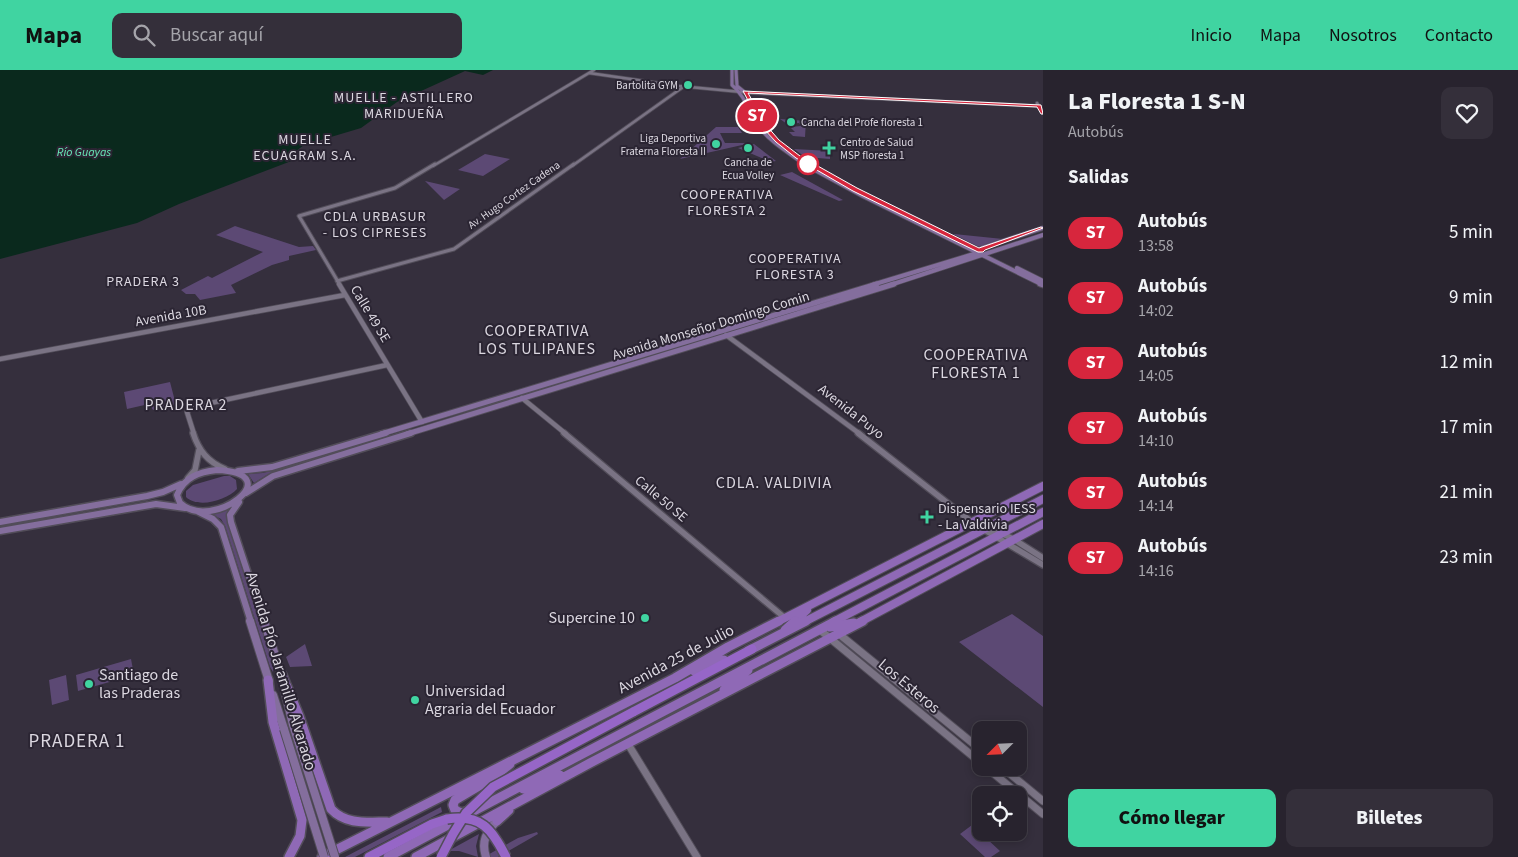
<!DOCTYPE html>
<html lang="es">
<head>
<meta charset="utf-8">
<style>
	body { margin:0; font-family:"Source Sans 3",sans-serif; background:#342f3a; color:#f1f3f6; height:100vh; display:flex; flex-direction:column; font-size:19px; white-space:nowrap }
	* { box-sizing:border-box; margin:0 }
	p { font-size:16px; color:#a5a4aa }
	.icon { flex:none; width:28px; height:28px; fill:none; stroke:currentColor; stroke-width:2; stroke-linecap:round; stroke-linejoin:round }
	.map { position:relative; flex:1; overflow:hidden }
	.sheet { display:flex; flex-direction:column; background:#28232e; width:475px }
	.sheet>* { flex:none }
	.badge { padding:0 10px; border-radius:16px; font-size:18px; line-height:32px }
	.needle { width:32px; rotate:246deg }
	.buttons { position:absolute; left:972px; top:651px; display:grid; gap:10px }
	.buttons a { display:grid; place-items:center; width:55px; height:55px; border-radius:10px; background:#28232e; box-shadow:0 2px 8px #0003,0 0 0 1px #44404a; font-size:25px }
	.map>.badge { position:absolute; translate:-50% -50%; box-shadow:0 0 0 2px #fff }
	h2 { padding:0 25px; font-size:19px; line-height:45px }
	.round { display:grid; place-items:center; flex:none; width:52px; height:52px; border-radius:10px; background:#342f3a }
	.head { display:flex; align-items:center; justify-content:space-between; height:85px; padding:0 25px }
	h1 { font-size:24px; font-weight:800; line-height:38px }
	.button { display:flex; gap:10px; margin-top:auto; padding:10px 25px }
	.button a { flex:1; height:58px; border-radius:10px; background:#40d4a1; color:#111; font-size:20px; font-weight:800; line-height:58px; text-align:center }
	.button a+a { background:#342f3a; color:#f1f3f6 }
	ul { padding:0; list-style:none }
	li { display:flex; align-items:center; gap:15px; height:65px; padding:0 25px }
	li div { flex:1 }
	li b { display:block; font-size:19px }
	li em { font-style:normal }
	li .badge { min-width:55px; font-weight:700; text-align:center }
	header { display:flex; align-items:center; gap:30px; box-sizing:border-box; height:70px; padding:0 25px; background:#40d4a1; color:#111 }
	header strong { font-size:24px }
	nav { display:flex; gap:28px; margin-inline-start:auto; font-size:18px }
	.search { width:350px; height:45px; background:#342f3a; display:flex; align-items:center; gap:12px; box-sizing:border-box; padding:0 18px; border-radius:10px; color:#a5a4aa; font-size:19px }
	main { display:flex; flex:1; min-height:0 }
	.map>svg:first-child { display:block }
	.green { fill:#5c4974 }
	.water { fill:#0a291d }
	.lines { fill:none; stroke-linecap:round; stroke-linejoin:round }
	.tertiary-far4-casing { stroke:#524d59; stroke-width:4 }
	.tertiary-far3-casing { stroke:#524d59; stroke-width:5 }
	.tertiary-far2-casing { stroke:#524d59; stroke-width:6 }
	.tertiary-far1-casing { stroke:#524d59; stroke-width:8 }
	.tertiary-casing { stroke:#524d59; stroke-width:9 }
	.secondary-far4-casing { stroke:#524d59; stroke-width:4.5 }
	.secondary-far3-casing { stroke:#524d59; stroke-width:5.5 }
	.secondary-far2-casing { stroke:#524d59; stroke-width:7 }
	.secondary-far1-casing { stroke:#524d59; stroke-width:9 }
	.secondary-casing { stroke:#524d59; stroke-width:10 }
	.primary-far1-casing { stroke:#524d59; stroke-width:10 }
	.primary-casing { stroke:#524d59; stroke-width:12 }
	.trunk-casing { stroke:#524d59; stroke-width:12 }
	.tertiary-far4 { stroke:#7a7384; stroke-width:2.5 }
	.tertiary-far3 { stroke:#7a7384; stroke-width:3 }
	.tertiary-far2 { stroke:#7a7384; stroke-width:4.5 }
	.tertiary-far1 { stroke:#7a7384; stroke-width:5.5 }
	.tertiary { stroke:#7a7384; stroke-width:7 }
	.secondary-far4 { stroke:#846e9d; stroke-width:3 }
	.secondary-far3 { stroke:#846e9d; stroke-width:4 }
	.secondary-far2 { stroke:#846e9d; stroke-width:5 }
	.secondary-far1 { stroke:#846e9d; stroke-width:6 }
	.secondary { stroke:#846e9d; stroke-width:8 }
	.primary-far1 { stroke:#8f69b6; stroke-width:8 }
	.primary { stroke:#8f69b6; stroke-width:9 }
	.trunk { stroke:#9666c7; stroke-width:9 }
	.secondary-bridge-casing { stroke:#524d59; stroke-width:10; stroke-linecap:butt }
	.trunk-bridge-casing { stroke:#524d59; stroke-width:12; stroke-linecap:butt }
	.secondary-bridge { stroke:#846e9d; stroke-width:8 }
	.trunk-bridge { stroke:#9666c7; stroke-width:9 }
	.line { fill:#d7263d; stroke:#fff }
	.poi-dot { fill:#40d4a1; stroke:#2b2533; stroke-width:2 }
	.stop-dot { fill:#fff; stroke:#d7263d; stroke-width:2.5 }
	.labels { text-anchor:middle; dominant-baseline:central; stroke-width:4; stroke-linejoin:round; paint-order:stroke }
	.far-poi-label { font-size:11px; fill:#dbd7e0; stroke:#2b2533; text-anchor:end }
	.far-street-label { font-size:11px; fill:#dbd7e0; stroke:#2b2533 }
	.far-water-label { font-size:12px; font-style:italic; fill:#69eab9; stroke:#2b2533 }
	.far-quarter-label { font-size:14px; letter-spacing:1px; fill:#dbd7e0; stroke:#2b2533 }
	.street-label { font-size:14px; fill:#dbd7e0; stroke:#2b2533 }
	.poi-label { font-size:14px; fill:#dbd7e0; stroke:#2b2533; text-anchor:start }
	.quarter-label { font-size:16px; letter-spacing:1px; fill:#dbd7e0; stroke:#2b2533 }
	.near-poi-label { font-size:16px; fill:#dbd7e0; stroke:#2b2533; text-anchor:start }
	.near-street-label { font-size:16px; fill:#dbd7e0; stroke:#2b2533 }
	.near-quarter-label { font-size:19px; letter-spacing:1px; fill:#dbd7e0; stroke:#2b2533 }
</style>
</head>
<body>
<header>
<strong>Mapa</strong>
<div class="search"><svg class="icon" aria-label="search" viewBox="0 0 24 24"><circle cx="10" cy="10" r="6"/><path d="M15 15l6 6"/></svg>Buscar aquí</div>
<nav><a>Inicio</a><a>Mapa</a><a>Nosotros</a><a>Contacto</a></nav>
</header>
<main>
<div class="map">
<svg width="1043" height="787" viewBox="0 0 1043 787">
	<rect width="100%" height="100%" fill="#352f3d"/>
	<path class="green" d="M780,49L806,51L805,67L793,66L789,62H795L790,57L801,56L799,53L787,54Z
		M716,57H738L742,63H720L725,73H751L680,89Z
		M754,74L776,91L771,92L738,78Z
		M794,79L830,81V89L805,87Z
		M485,84L510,89L483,106L458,100Z
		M792,102L843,130L839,131L780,105Z
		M425,111L460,119L444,130Z
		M235,156L299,177L313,176L316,180L289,186V190L272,195L231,215L236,223L200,230L195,224H186L181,220L208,206L212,208L263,182L216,165Z
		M953,164H954L1003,169L979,177Z
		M170,312L176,335L153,340L149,334L127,339L124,322Z
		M331,384L267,405L254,413L248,404L263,403Z
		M224,406H230L236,410L237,419C227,430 198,439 186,427V421L193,415Z
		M229,440L227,449L228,455L274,596L273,602L270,597L225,456L221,449L209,443Z
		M1012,544L1043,566V637L959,572Z
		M305,574L312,596L290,597L286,587Z
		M131,589L134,605L78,621L76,605Z
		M66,605L69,630L52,635L49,610Z
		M441,737L442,742L355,787H345Z
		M972,755L1000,781L991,787H985L960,764Z
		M537,762L538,764L498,787H484L518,768Z
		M479,764L476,776L478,787L459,781H448Z"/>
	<path class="water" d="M0,0H493L483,5L465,1L397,32L361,58L304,75L292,84L294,90L179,134L137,153L0,189Z"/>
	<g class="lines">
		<g class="tertiary-far4-casing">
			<path id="tertiary-far4" d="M589,3L679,16L752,23L1039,36
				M1037,33L1043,43
				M433,96L594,0
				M572,96L683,17"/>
		</g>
		<g class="tertiary-far3-casing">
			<path id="tertiary-far3" d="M337,211L454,179L574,94
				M340,215L299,146L395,118L435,94"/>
		</g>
		<g class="tertiary-far2-casing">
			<path id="tertiary-far2" d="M339,214L422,352
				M726,265L860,364
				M0,289L345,225
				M522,328L566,364
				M194,364L187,342L192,337L387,295"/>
		</g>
		<g class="tertiary-far1-casing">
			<path id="tertiary-far1" d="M193,363C199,381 208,392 225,399
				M564,363L785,548
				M858,363L973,453L1043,495
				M188,408L195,400L199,380
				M975,450L1015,470L1043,488"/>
		</g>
		<g class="tertiary-casing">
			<path id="tertiary" d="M820,560L981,693
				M839,564L981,680
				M628,674L697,787
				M987,698L1043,744
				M1003,698L1043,731"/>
		</g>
		<g class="secondary-far4-casing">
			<path id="secondary-far4" d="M732,0V15C746,27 749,43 760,58C771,73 791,84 806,96
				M736,0L737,16L747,24L757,47L772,65"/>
		</g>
		<g class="secondary-far3-casing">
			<path id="secondary-far3" d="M804,94L863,126L1043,215
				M1017,198L1043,211
				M872,215L977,183L982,178L1043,158
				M890,215L1043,165"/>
		</g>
		<g class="secondary-far2-casing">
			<path id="secondary-far2" d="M1040,214L1043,215
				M381,364L877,214
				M407,364L894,214"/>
		</g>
		<g class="secondary-far1-casing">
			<path id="secondary-far1" d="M217,400C291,403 212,463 180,433L177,425C184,407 199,402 217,400Z
				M238,401L272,397L386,363
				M246,423L273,406L411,363
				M239,432L230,445L231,452L264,552
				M197,441L213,449L221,457L251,552
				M0,452L147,426L163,422L181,414
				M0,461L156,434L185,438"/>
		</g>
		<g class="secondary-casing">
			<path id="secondary" d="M250,551L269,611
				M264,551L282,607
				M285,621L293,655
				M273,625L284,659
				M486,787C481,772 486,762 497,751"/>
		</g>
		<g class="primary-far1-casing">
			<path id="primary-far1" d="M777,552L1043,416
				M794,552L807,540
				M804,552L1043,429
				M833,552L1043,442
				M860,552L1043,454"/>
		</g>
		<g class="primary-casing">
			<path id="primary" d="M830,557L854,553
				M785,560L795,551
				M748,581L806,551
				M694,601L724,590
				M282,605L299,646L331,739C346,755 367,752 387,752
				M268,610L273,652L302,750L300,766L289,787
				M724,620L748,600
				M523,719L560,705
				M469,741L461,743L455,740L453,735L455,730L494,707L510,694
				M468,744L836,551
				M497,751L509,740
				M322,787L675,608L728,577L779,551
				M388,787L459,749
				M416,787L590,693L863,551"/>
		</g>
		<g class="trunk-casing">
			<path id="trunk" d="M633,642L752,579
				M369,787L432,754L447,749"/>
		</g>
		<use href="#tertiary-far4" class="tertiary-far4"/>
		<use href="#tertiary-far3" class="tertiary-far3"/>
		<use href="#tertiary-far2" class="tertiary-far2"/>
		<use href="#tertiary-far1" class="tertiary-far1"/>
		<use href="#tertiary" class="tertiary"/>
		<use href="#secondary-far4" class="secondary-far4"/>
		<use href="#secondary-far3" class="secondary-far3"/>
		<use href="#secondary-far2" class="secondary-far2"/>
		<use href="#secondary-far1" class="secondary-far1"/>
		<use href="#secondary" class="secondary"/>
		<use href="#primary-far1" class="primary-far1"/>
		<use href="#primary" class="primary"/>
		<use href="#trunk" class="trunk"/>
		<g class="secondary-bridge-casing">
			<path id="secondary-bridge" d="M293,655L335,787
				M284,659L324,787"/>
		</g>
		<g class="trunk-bridge-casing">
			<path id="trunk-bridge" d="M447,749C481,744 492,759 506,787
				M441,787L453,764L466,743L493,717L633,642"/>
		</g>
		<use href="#secondary-bridge" class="secondary-bridge"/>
		<use href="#trunk-bridge" class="trunk-bridge"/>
	</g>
	<path class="line" d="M743,21L1041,35L1043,44H1041L1037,37L748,23L766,55L779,70L800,86L857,118L979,178L1041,157L1043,158L985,180L983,182H978L853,121L796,88L776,72L762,57Z"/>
	<g class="poi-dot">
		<circle cx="688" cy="15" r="5"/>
		<circle cx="791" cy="52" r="5"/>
		<circle cx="716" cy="74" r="5"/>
		<circle cx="748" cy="78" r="5"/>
		<path d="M826.5 70.5h5v5h5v5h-5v5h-5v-5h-5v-5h5z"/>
		<path d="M924.5 439.5h5v5h5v5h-5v5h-5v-5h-5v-5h5z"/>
		<circle cx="645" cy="548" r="5"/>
		<circle cx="89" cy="614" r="5"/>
		<circle cx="415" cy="630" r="5"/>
	</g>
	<circle class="stop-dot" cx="808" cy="94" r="10"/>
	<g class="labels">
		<g class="far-poi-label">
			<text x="678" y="15">Bartolita GYM</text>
			<text x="801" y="52" text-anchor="start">Cancha del Profe floresta 1</text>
			<text x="706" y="68">Liga Deportiva<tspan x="706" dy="13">Fraterna Floresta II</tspan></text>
			<text x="840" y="72" text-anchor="start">Centro de Salud<tspan x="840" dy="13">MSP floresta 1</tspan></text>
			<text x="748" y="92" text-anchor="middle">Cancha de<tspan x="748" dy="13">Ecua Volley</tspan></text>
		</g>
		<g class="far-street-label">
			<text transform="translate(514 125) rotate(-35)">Av. Hugo Cortez Cadena</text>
		</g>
		<g class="far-water-label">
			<text x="84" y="82">Río Guayas</text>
		</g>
		<g class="far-quarter-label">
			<text x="404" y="28">MUELLE - ASTILLERO<tspan x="404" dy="16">MARIDUEÑA</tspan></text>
			<text x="305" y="70">MUELLE<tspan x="305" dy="16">ECUAGRAM S.A.</tspan></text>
			<text x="727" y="125">COOPERATIVA<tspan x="727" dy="16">FLORESTA 2</tspan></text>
			<text x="375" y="147">CDLA URBASUR<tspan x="375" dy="16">- LOS CIPRESES</tspan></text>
			<text x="795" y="189">COOPERATIVA<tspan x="795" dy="16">FLORESTA 3</tspan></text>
			<text x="143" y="212">PRADERA 3</text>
		</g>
		<g class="street-label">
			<text transform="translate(370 244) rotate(59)">Calle 49 SE</text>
			<text transform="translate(171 246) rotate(-10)">Avenida 10B</text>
			<text transform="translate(711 256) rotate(-17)">Avenida Monseñor Domingo Comin</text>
			<text transform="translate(851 342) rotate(38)">Avenida Puyo</text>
			<text transform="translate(661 429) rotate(40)">Calle 50 SE</text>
		</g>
		<g class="poi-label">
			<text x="938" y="439">Dispensario IESS<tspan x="938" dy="16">- La Valdivia</tspan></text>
		</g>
		<g class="quarter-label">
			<text x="537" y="261">COOPERATIVA<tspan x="537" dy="18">LOS TULIPANES</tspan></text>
			<text x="976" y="285">COOPERATIVA<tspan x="976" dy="18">FLORESTA 1</tspan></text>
			<text x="186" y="335">PRADERA 2</text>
			<text x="774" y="413">CDLA. VALDIVIA</text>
		</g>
		<g class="near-poi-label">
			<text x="635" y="548" text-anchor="end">Supercine 10</text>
			<text x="99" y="605">Santiago de<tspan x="99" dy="18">las Praderas</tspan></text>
			<text x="425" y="621">Universidad<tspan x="425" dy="18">Agraria del Ecuador</tspan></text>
		</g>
		<g class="near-street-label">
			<text transform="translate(676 589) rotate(-28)">Avenida 25 de Julio</text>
			<text transform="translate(281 601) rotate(73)">Avenida Pío Jaramillo Alvarado</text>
			<text transform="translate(909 616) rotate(40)">Los Esteros</text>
		</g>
		<g class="near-quarter-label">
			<text x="77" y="671">PRADERA 1</text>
		</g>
	</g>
</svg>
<div class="buttons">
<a><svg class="needle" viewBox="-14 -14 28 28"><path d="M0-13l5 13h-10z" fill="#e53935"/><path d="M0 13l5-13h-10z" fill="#a5a4aa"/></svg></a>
<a><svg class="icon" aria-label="locate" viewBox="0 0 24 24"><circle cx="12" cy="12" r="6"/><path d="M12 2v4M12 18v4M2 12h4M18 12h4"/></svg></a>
</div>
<b class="badge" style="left:757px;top:46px;background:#d7263d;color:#fff">S7</b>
</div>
<section class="sheet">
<div class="head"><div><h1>La Floresta 1 S-N</h1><p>Autobús</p></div><a class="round"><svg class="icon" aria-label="heart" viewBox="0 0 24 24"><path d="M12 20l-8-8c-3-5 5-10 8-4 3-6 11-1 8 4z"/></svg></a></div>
<h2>Salidas</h2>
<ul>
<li><span class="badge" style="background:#d7263d;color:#fff">S7</span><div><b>Autobús</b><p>13:58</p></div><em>5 min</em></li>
<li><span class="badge" style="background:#d7263d;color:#fff">S7</span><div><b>Autobús</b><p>14:02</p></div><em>9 min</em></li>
<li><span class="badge" style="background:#d7263d;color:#fff">S7</span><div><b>Autobús</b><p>14:05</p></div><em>12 min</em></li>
<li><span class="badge" style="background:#d7263d;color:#fff">S7</span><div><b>Autobús</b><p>14:10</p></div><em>17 min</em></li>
<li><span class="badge" style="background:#d7263d;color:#fff">S7</span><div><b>Autobús</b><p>14:14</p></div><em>21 min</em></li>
<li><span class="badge" style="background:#d7263d;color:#fff">S7</span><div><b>Autobús</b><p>14:16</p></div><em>23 min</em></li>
</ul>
<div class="button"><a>Cómo llegar</a><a>Billetes</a></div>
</section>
</main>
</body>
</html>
